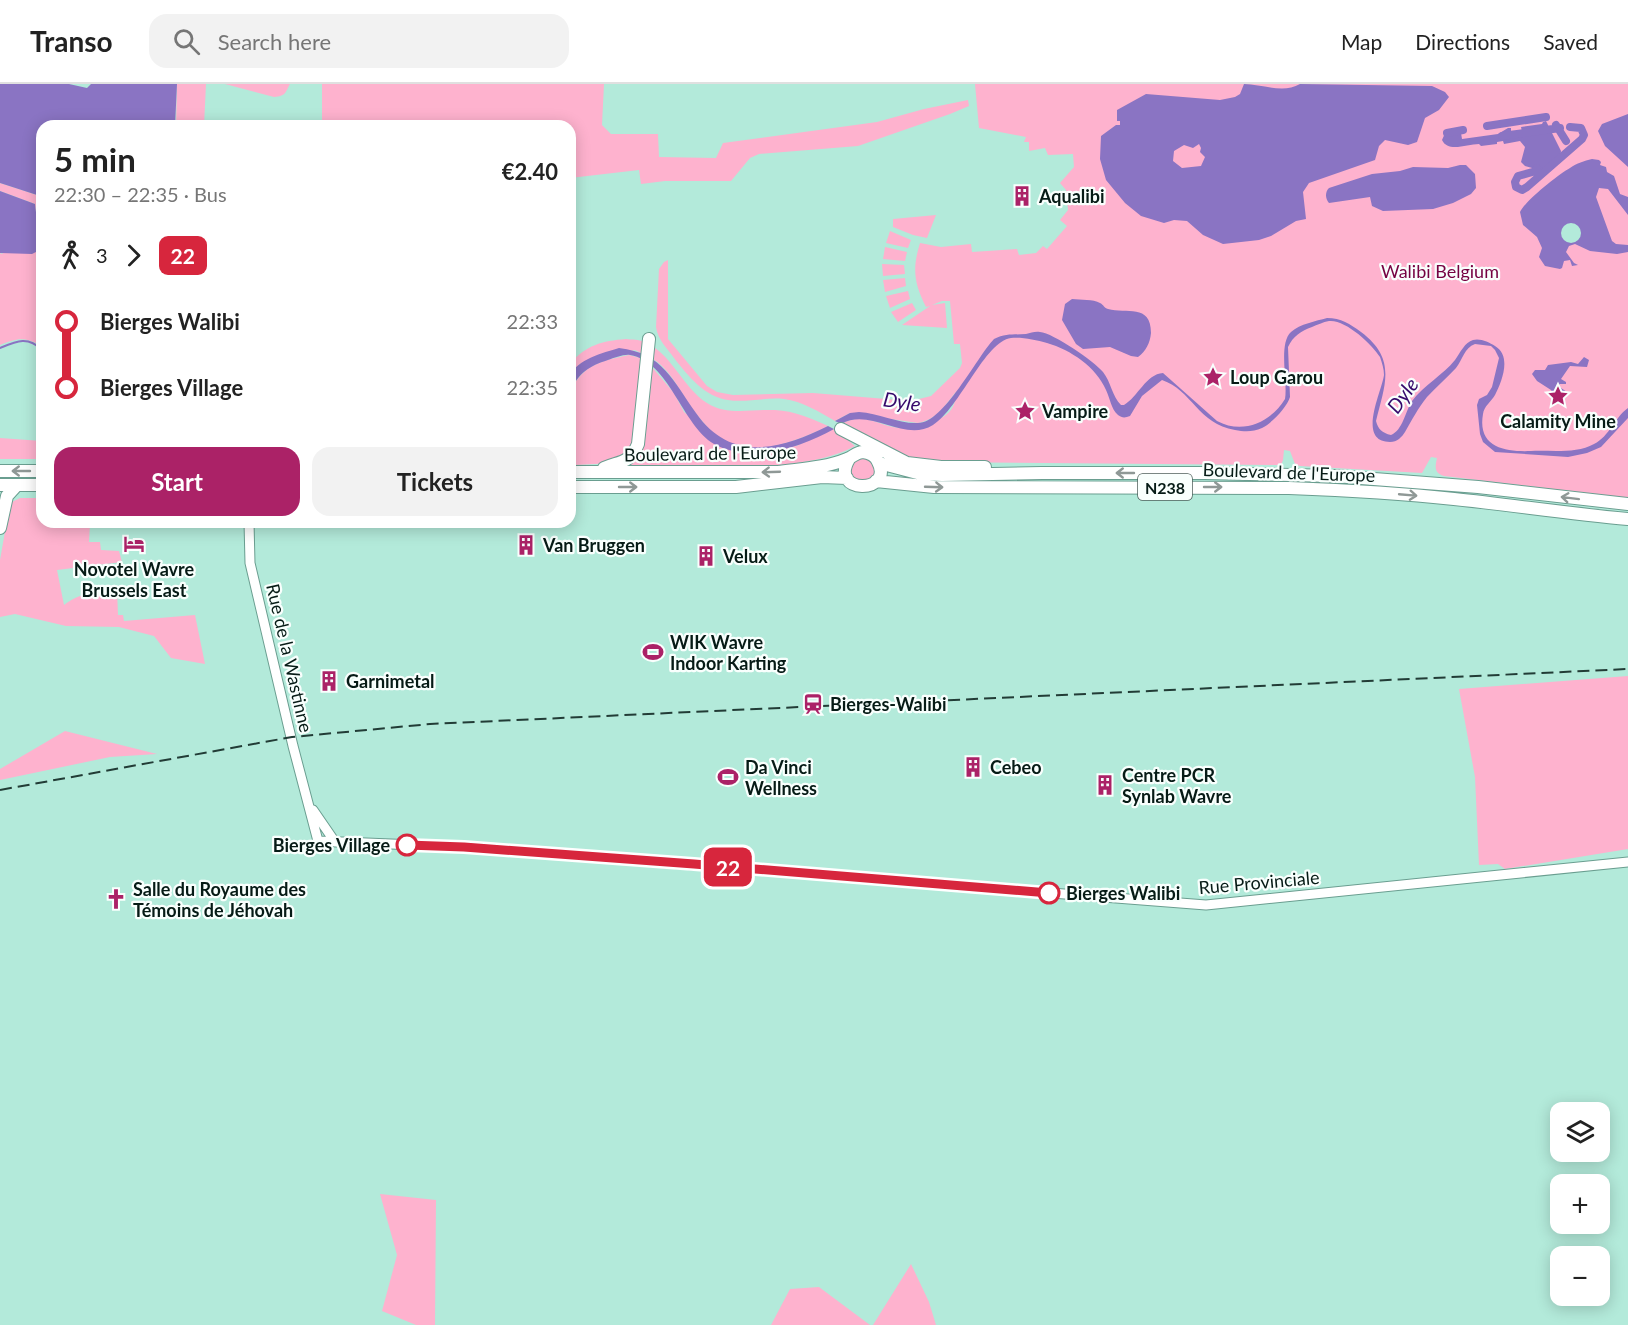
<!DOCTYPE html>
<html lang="en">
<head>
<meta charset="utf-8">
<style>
	body { margin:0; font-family:Lato,sans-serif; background:#f2f2f2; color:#222; height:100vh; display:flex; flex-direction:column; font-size:22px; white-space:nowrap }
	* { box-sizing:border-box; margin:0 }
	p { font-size:20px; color:#767676 }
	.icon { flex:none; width:33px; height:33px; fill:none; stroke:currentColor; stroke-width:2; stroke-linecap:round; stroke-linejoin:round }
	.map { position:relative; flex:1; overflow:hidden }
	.details { position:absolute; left:36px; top:36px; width:540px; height:408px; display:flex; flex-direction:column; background:#fff; border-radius:18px; box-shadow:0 3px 15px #0003 }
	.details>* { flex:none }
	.badge { padding:0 12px; border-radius:9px; font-size:21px; line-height:39px }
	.controls { position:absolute; left:1550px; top:1018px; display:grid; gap:12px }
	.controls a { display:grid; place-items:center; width:60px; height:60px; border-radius:12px; background:#fff; box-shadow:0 3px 15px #0003; font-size:30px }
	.map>.badge { position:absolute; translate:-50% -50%; box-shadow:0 0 0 3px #fff }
	.legs { display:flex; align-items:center; gap:9px; height:66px; padding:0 18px; font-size:20px }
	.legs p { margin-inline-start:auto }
	.head { display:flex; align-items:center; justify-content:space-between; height:102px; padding:0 18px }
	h1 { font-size:33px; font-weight:700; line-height:45px }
	.primary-button { display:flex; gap:12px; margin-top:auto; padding:12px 18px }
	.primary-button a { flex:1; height:69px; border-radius:18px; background:#ab2267; color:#fff; font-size:24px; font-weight:700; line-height:69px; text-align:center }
	.primary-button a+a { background:#f2f2f2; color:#222 }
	ul { padding:0 18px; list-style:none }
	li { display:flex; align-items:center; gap:21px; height:66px; font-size:22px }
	li i { display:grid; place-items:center; width:9px; height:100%; margin:0 8px; background:currentColor }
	li i::after { content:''; width:15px; height:15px; margin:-8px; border:4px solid; border-radius:50%; background:#fff }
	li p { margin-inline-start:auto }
	li:first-child i { background:linear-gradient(#0000 50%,currentColor 0) }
	li:last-child i { background:linear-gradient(currentColor 50%,#0000 0) }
	header { display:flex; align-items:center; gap:36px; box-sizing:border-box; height:84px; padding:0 30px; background:#fff; border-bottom:2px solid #e0e0e0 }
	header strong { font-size:28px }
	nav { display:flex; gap:33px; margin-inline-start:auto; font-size:21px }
	.search { width:420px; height:54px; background:#f2f2f2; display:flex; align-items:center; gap:15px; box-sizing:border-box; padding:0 21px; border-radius:18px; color:#767676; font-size:22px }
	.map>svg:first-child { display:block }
	.green { fill:#feb2ce }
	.water { fill:#8a74c3; fill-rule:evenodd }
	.pier { fill:#b3eada }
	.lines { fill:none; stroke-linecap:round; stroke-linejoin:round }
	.stream { stroke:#8a74c3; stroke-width:2 }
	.canal { stroke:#8a74c3; stroke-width:8 }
	.secondary-casing { stroke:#6a9e90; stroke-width:11 }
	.highway-casing { stroke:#6a9e90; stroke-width:14 }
	.secondary { stroke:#fff; stroke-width:9 }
	.highway { stroke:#fff; stroke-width:12 }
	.rail { stroke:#223c36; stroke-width:2; stroke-dasharray:12 6; stroke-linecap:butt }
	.oneway { stroke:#8f9896 }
	.line-1-casing { stroke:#fff; stroke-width:14 }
	.line-1 { stroke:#d7263d; stroke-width:9 }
	.stop-1-dot { fill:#fff; stroke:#d7263d; stroke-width:3 }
	.labels { text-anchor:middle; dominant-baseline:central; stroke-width:4.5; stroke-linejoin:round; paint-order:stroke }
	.shield { fill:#f9fffd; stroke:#4f5f5b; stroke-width:1.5 }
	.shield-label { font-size:16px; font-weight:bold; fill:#061b16 }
	.poi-label { font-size:18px; font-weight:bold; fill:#061b16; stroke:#f9fffd; text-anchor:start }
	.park-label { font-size:18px; fill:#750242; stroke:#f9fffd }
	.street-label { font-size:18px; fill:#061b16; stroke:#f9fffd }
	.stop-label { font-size:18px; font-weight:bold; fill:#061b16; stroke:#f9fffd; text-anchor:end }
	.water-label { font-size:20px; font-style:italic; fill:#35086b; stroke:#f9fffd }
</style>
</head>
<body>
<header>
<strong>Transo</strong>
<div class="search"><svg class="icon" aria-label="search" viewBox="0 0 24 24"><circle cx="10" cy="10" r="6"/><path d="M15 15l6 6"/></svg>Search here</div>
<nav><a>Map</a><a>Directions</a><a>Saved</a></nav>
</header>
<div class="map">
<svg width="1628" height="1241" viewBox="0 0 1628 1241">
	<rect width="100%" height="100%" fill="#b3eada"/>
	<path class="green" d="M177,0H206L204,42H176Z
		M225,0H290C285,9 286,12 274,13Z
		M322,0H604L602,41L611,50H658L659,73L716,74L723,59L877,38L924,25L968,16L969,22L950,30L858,62L759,70L750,74L731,97H665L641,100L639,86L570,94V42H322Z
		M975,0H1628V414L1444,392C1434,389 1435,383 1437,374L1431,373L1422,389L1300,382L1295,380L1290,367L1284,366L1283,376L1281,381L923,378L910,376L841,340C865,327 877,342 900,344C906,344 913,342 918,341C938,337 956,332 956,308C944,322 938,335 918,339L850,329L835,337C819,328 802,317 784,315C766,313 746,319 728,316C705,313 688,292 674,274C667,264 658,256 656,243L659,185L664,178L668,176V255L707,302L717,308L733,311L813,309L911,317L931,312L960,284L962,279L960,260H954L950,217H942L932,221L945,219L947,244L902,241L930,222L926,223C914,199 912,185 920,159L941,163L971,160L972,168L1017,165L1019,171L1036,169L1043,162L1047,165L1067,142L1060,136L1068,126L1066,106L1060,99L1074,83L1073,70L1048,71L1045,64L1029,67V58H1024L1026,53L979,44Z
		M0,99L37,111L42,118V256L38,260C24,252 14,255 0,261V169L2,170L36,132L35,120L0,107Z
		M936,131L927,154L913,151L893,143V135Z
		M890,147L911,156L908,164L886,159Z
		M885,163L907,168L905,177L883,175Z
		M882,180L904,181L905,190L883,192Z
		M905,194L906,202L885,208L883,196Z
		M908,207L910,215L890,224L886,212Z
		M912,219L916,226L898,238L891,228Z
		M626,255C632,256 639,255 644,258C670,267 683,304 707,319C727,332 752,325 775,326C795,327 810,334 828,342C801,356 754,374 725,358C715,352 706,342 698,332C685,317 677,297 663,283C656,275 644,271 635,266L580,280L570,293V280C586,261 602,257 626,255Z
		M629,271L640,274L651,282L674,309L684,328L728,365L796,362L834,345L855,362C803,391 696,382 635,382C613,377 592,381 570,381V307C584,280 601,277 629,271Z
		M0,354L42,357V375H0Z
		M851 386a12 12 0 1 1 24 0a12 12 0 1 1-24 0Z
		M20,414H42V438H99L90,439L89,458H100L101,466L119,467L122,478L57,486L64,521C81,508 95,509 117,506L118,531H123L124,537L195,531L205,580L171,574L154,552L119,543L66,542L15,530L0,533V476L10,419Z
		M1628,592V765L1505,785L1498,780L1479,781L1475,693L1459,605Z
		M65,647L157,670L110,673L0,696V685Z
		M380,1110L436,1116L435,1241H416L382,1227L397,1171Z
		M911,1180L929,1218L936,1241H873Z
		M819,1203L870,1241H771L790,1205Z"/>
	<path class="water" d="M0,0H69L87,4L91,0H177L175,42H42V112L37,111L0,99Z
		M1244,0C1262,0 1283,10 1300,0L1432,2L1445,8L1449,13L1439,26L1425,34L1417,58L1408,61L1385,56L1379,62L1375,76L1309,99L1303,108L1306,135L1296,137L1271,152L1259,156L1223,160L1203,151L1187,137L1174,136L1164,139L1141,132L1125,119L1106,96L1100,75L1101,52L1116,41H1120V37H1117V26L1146,10L1220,16L1235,13L1240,10ZM1199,60L1201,64L1200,68L1205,73L1201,82L1182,84L1173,77L1174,67L1184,61L1193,64Z
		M1628,30V83L1605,62L1598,47L1602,40Z
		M1546,37L1561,67L1560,74L1562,77L1556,74L1553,76L1538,92L1531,89L1534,87L1532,84L1525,82L1521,78L1525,63L1520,57L1504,60L1503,57L1497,58V60L1481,62L1479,60C1467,60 1448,69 1442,56L1446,47L1452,45L1461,49L1462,55L1498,50L1508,44H1511V53L1523,52L1521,43L1542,40L1543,38Z
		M1592,75L1599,76L1601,78L1600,81L1606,83L1607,88L1614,92L1620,110L1628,113V131L1608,105L1599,104L1596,113L1612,157L1616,160L1628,161V168L1617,170L1590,167L1575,160L1569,162L1566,168L1574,179L1578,181L1572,182L1570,176L1564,177L1562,184L1560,185L1545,182L1539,173L1542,164L1537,153L1523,141L1520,128C1525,117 1559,90 1570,84C1577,79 1584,77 1592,75Z
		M1460,81H1466L1475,90L1476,104L1471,110L1453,119L1433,125L1383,127L1372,122L1370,113L1329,119C1325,114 1325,108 1329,104L1372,90L1400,87L1413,83L1448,84Z
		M0,107L35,120C36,135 43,151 38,167L32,170L0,169Z
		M1072,215C1081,216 1093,215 1100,219C1104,221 1104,224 1108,225C1126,230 1151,219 1151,249C1150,259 1146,267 1138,273L1131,272L1110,263L1083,265L1076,260L1062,236L1065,220Z
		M1327,234C1341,234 1350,240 1361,248C1397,275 1385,300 1376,337C1378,345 1382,349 1391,351C1403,346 1405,328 1412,317C1424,301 1443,291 1455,276C1460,269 1465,258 1473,256C1480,254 1489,258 1495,262C1512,272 1502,297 1495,311C1491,318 1484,322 1483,330C1477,364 1506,368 1531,367C1551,366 1576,370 1594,360C1610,352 1614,334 1628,324V334L1601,363L1587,369L1568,373L1495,368L1483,358L1480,350L1477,321L1479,315L1487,311L1492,303L1499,274L1495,266L1491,262L1475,260C1464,264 1463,275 1456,284C1447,294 1436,303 1427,313C1418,324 1412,336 1405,348C1402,353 1397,358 1390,358C1356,358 1382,307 1384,291C1384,285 1382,279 1380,273C1372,260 1345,235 1329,237C1323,238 1317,241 1312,243C1301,247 1293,252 1288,263L1290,313C1287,323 1272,339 1262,344C1253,348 1245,348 1235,346C1198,340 1192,306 1162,296L1142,312L1130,332C1125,334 1122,334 1118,331C1111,325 1110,314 1106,306C1096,283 1071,266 1047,259C1036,256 1023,253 1011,254C985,257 960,324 933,341C904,359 871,323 841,340L835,337L850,329L859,328C879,329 899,340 918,339C944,339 976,274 994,255C1006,249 1014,251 1026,250C1031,249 1035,247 1040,248C1053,249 1094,277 1103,288C1111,298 1112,312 1121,321H1124C1138,313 1146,290 1163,289L1217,337C1243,351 1271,338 1285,315C1288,298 1278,260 1291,248C1300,240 1316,237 1327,234Z
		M619,264C663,269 673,297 696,329C731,379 780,366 828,342L834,345C800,364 751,380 714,360C682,341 669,277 630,271C624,270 614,274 608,276C589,282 579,289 570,307C570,303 569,296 570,292C577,275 603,269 619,264Z
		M1584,273L1589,276L1587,283L1570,282L1561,295L1566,298V300H1560L1558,302L1567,308L1566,314H1556L1551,306L1537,297L1532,290L1535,286H1545L1548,281L1571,278L1578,280Z"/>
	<path class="pier" d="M1561 149a10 10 0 1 1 20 0a10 10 0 1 1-20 0Z"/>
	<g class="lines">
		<path class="stream" d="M0,264C17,257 28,252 42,266"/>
		<path class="canal" d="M1556,41L1566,57
			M1487,42L1546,33
			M1447,49L1463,46
			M1502,52L1560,44
			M1537,84L1536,87L1518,92L1515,98L1516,103L1522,106L1527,103L1582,55L1584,51L1581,44L1570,43"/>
		<g class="secondary-casing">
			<path id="secondary" d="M249,438L250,479L293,662L318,757L464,763L1206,821L1628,778
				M313,726L335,758"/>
		</g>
		<g class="highway-casing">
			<path id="highway" d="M841,345L907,379L941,383H985
				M879,379L921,390L942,391L1042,389H1205L1335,392L1478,403L1628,420
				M604,384C620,377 630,380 638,360L649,255
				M0,387H42
				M570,388H778C800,385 825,384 847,375C853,373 856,368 863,368C870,369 876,372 878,378C895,410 828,411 849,375
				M876,397L934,403L1289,404C1344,406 1399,409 1454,415C1512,421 1570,430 1628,435
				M0,401H42
				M570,403H736L822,393L847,394
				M0,444L7,412L17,401"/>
		</g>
		<use href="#secondary" class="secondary"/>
		<use href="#highway" class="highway"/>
		<path class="rail" d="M0,706L292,653L430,640L1628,585"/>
	</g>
	<defs><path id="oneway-shaft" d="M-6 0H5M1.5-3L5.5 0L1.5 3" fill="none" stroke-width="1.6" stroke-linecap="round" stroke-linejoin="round" transform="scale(1.5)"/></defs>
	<g class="oneway">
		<use href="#oneway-shaft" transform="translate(21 387) rotate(-180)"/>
		<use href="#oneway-shaft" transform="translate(771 388) rotate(178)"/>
		<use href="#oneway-shaft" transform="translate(1125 389) rotate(-180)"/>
		<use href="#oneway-shaft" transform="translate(628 403)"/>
		<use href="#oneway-shaft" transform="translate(934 403) rotate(2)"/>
		<use href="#oneway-shaft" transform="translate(1213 403)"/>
		<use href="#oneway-shaft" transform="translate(1408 411) rotate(5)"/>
		<use href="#oneway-shaft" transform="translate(1570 414) rotate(-173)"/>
	</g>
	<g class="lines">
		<g class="line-1-casing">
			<path id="line-1" d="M407,761L464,763L694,780L1049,809"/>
		</g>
		<use href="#line-1" class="line-1"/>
	</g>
	<defs>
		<g id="building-bare" transform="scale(1.62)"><path d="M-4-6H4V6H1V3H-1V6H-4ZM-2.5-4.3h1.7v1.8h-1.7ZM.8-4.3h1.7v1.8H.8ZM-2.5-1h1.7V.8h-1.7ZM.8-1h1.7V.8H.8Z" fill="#ab2267" stroke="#f9fffd" stroke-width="2.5" paint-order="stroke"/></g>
		<g id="sight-bare" transform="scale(1.62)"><path d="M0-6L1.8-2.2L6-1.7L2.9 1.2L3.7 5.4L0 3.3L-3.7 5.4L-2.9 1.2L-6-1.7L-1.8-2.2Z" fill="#ab2267" stroke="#f9fffd" stroke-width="2.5" paint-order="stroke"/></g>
		<g id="hotel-bare" transform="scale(1.62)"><path d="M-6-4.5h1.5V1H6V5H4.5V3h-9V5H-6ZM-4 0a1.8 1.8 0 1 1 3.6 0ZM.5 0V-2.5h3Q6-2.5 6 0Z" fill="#ab2267" stroke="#f9fffd" stroke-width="2.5" paint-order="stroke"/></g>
		<g id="stadium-bare" transform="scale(1.62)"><path d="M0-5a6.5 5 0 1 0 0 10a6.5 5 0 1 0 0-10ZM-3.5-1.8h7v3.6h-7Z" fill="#ab2267" stroke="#f9fffd" stroke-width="2.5" paint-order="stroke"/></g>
		<g id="station-bare" transform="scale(1.62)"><path d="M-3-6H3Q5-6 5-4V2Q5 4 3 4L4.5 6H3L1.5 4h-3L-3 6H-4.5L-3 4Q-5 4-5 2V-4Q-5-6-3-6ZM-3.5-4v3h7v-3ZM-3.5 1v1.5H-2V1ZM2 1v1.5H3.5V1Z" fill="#ab2267" stroke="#f9fffd" stroke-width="2.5" paint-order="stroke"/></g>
		<g id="church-bare" transform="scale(1.62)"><path d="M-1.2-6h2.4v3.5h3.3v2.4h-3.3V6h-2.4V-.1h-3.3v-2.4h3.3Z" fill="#ab2267" stroke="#f9fffd" stroke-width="2.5" paint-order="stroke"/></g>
	</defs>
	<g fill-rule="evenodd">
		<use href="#building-bare" x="1022" y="112"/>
		<use href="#sight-bare" x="1213" y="293"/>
		<use href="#sight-bare" x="1558" y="312"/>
		<use href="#sight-bare" x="1025" y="327"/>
		<use href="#hotel-bare" x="134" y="460"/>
		<use href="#building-bare" x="526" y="461"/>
		<use href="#building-bare" x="706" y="472"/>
		<use href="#stadium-bare" x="653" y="568"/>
		<use href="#building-bare" x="329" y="597"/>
		<use href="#station-bare" x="813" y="620"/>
		<use href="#building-bare" x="973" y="683"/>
		<use href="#stadium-bare" x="728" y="693"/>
		<use href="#building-bare" x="1105" y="701"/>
		<use href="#church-bare" x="116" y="815"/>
	</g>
	<g class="stop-1-dot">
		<circle cx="407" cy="761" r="10"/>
		<circle cx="1049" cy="809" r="10"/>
	</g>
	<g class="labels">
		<rect class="shield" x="1138" y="390" width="54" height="26" rx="4.5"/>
		<g class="shield-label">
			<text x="1165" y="403">N238</text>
		</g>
		<g class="poi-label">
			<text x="1039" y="112">Aqualibi</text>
			<text x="1230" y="293">Loup Garou</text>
			<text x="1042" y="327">Vampire</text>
			<text x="1558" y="337" text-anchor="middle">Calamity Mine</text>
			<text x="543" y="461">Van Bruggen</text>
			<text x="723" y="472">Velux</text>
			<text x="134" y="485" text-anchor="middle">Novotel Wavre<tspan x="134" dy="21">Brussels East</tspan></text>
			<text x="670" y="558">WIK Wavre<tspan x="670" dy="21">Indoor Karting</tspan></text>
			<text x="346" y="597">Garnimetal</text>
			<text x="830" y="620">Bierges-Walibi</text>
			<text x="745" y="683">Da Vinci<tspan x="745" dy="21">Wellness</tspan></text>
			<text x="990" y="683">Cebeo</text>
			<text x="1122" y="691">Centre PCR<tspan x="1122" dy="21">Synlab Wavre</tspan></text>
			<text x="133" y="805">Salle du Royaume des<tspan x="133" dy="21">Témoins de Jéhovah</tspan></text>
		</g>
		<g class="park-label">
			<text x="1440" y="187">Walibi Belgium</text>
		</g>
		<g class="street-label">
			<text transform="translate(710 369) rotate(-1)">Boulevard de l'Europe</text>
			<text transform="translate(1289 388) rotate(2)">Boulevard de l'Europe</text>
			<text transform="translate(290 574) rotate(77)">Rue de la Wastinne</text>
			<text transform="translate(1259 798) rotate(-5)">Rue Provinciale</text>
		</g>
		<g class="stop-label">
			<text x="390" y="761">Bierges Village</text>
			<text x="1066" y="809" text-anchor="start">Bierges Walibi</text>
		</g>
		<g class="water-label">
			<text transform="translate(1402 311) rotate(-54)">Dyle</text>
			<text transform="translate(902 317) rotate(9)">Dyle</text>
		</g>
	</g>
</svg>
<div class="controls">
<a><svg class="icon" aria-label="layers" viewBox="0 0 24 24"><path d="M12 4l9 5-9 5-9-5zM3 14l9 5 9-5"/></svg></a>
<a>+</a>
<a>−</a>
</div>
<b class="badge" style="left:728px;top:783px;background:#d7263d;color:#fff">22</b>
<section class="details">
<div class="head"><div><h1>5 min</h1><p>22:30 – 22:35 · Bus</p></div><b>€2.40</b></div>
<div class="legs"><svg class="icon" aria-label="walk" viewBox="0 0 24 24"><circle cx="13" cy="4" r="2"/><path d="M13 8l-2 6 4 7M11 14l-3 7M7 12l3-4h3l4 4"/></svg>3<svg class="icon" aria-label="forward" viewBox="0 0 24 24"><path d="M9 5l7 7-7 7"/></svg><b class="badge" style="background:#d7263d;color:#fff">22</b></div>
<ul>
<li><i style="color:#d7263d"></i><b>Bierges Walibi</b><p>22:33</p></li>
<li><i style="color:#d7263d"></i><b>Bierges Village</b><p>22:35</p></li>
</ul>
<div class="primary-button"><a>Start</a><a>Tickets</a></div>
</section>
</div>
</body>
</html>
